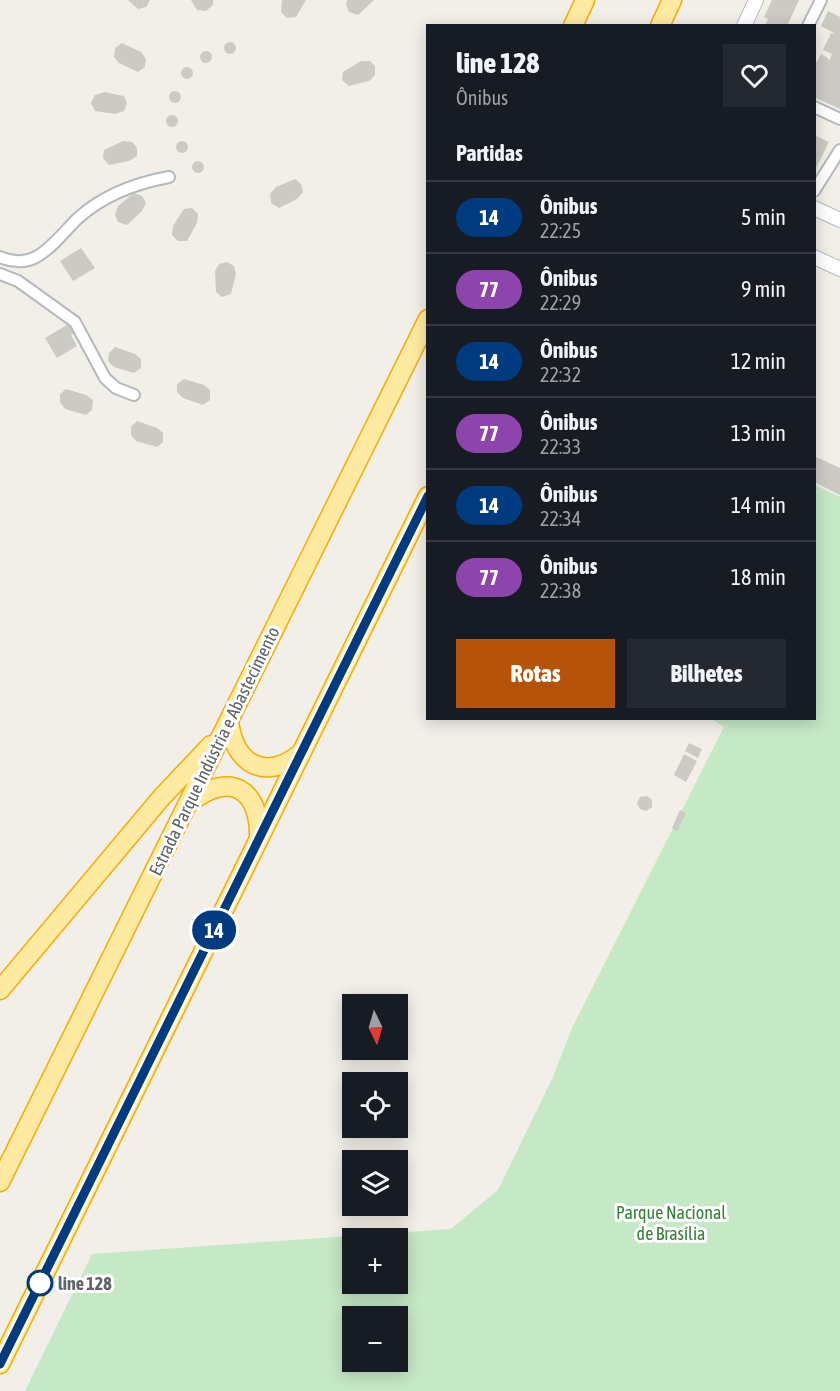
<!DOCTYPE html>
<html lang="pt">
<head>
<meta charset="utf-8">
<style>
	body { margin:0; font-family:"Asap Condensed",sans-serif; background:#242831; color:#f1f3f6; height:100vh; display:flex; flex-direction:column; font-size:22px; white-space:nowrap }
	* { box-sizing:border-box; margin:0 }
	p { font-size:20px; color:#9ea1a6 }
	.icon { flex:none; width:33px; height:33px; fill:none; stroke:currentColor; stroke-width:2; stroke-linecap:round; stroke-linejoin:round }
	.map { position:relative; flex:1; overflow:hidden }
	.details { position:absolute; left:426px; top:24px; width:390px; height:696px; display:flex; flex-direction:column; background:#171b24; border-radius:0px; box-shadow:0 3px 15px #0003 }
	.details>* { flex:none }
	.badge { padding:0 12px; border-radius:20px; font-size:21px; line-height:39px }
	.needle { width:39px; rotate:175deg }
	.controls { position:absolute; left:342px; top:994px; display:grid; gap:12px }
	.controls a { display:grid; place-items:center; width:66px; height:66px; border-radius:0px; background:#171b24; box-shadow:0 3px 15px #0003; font-size:30px }
	.map>.badge { position:absolute; translate:-50% -50%; box-shadow:0 0 0 3px #fff }
	h2 { padding:0 30px; font-size:22px; line-height:54px }
	.round { display:grid; place-items:center; flex:none; width:63px; height:63px; border-radius:0px; background:#242831 }
	.overview { display:flex; align-items:center; justify-content:space-between; height:102px; padding:0 30px }
	h1 { font-size:28px; font-weight:800; line-height:45px }
	.button { display:flex; gap:12px; margin-top:auto; padding:12px 30px }
	.button a { flex:1; height:69px; border-radius:0px; background:#b45309; color:#fff; font-size:24px; font-weight:800; line-height:69px; text-align:center }
	.button a+a { background:#242831; color:#f1f3f6 }
	ul { padding:0; list-style:none }
	li { display:flex; align-items:center; gap:18px; height:72px; padding:0 30px; border-top:2px solid #363941 }
	li div { flex:1 }
	li b { display:block; font-size:22px }
	li em { font-style:normal }
	li .badge { min-width:66px; font-weight:700; text-align:center }
	.map>svg:first-child { display:block }
	.green { fill:#c5e8c5; fill-rule:evenodd }
	.building { fill:#cccac5 }
	.lines { fill:none; stroke-linecap:round; stroke-linejoin:round }
	.minor-casing { stroke:#b5b8bc; stroke-width:14 }
	.tertiary-casing { stroke:#b5b8bc; stroke-width:16 }
	.trunk-casing { stroke:#f9ab00; stroke-width:21 }
	.minor { stroke:#fff; stroke-width:10 }
	.tertiary { stroke:#fff; stroke-width:14 }
	.trunk { stroke:#feeaa1; stroke-width:18 }
	.line-casing { stroke:#fff; stroke-width:14 }
	.line { stroke:#003b80; stroke-width:9 }
	.stop-dot { fill:#fff; stroke:#003b80; stroke-width:3 }
	.labels { text-anchor:middle; dominant-baseline:central; stroke-width:6; stroke-linejoin:round; paint-order:stroke }
	.street-label { font-size:18px; fill:#5f6368; stroke:#fff }
	.park-label { font-size:18px; fill:#348238; stroke:#fff }
	.stop-label { font-size:18px; font-weight:bold; fill:#5f6368; stroke:#fff; text-anchor:start }
</style>
</head>
<body>
<div class="map">
<svg width="840" height="1391" viewBox="0 0 840 1391">
	<rect width="100%" height="100%" fill="#f1efe8"/>
	<path class="green" d="M815,485L840,497V1391H25L92,1254L451,1229L498,1190L553,1077L572,1028L724,727L712,719L814,718ZM352,1239H398V1284H352ZM352,1317H398V1362H352Z"/>
	<path class="building" d="M128,0H150L146,7L138,9Z
		M191,0H213V5L206,11L197,10Z
		M282,0H306L296,17L287,18L281,12Z
		M347,0H374L358,15L349,12L346,5Z
		M772,0H799L787,26H765L768,19L764,17Z
		M828,11L840,17V109L814,97V67L821,54L828,58L829,61L832,54L823,50L831,33L836,34L821,26Z
		M224 48a6 6 0 1 1 12 0a6 6 0 1 1-12 0Z
		M122,43L141,52L146,59L145,67L138,72L119,63L114,57L115,48Z
		M200 57a6 6 0 1 1 12 0a6 6 0 1 1-12 0Z
		M361,61H370L375,66V75L369,81L349,86L342,80L343,72Z
		M181 73a6 6 0 1 1 12 0a6 6 0 1 1-12 0Z
		M169 97a6 6 0 1 1 12 0a6 6 0 1 1-12 0Z
		M104,92L124,96L127,103L124,111L115,114L95,111L91,103L95,95Z
		M166 121a6 6 0 1 1 12 0a6 6 0 1 1-12 0Z
		M814,135L829,142L814,172Z
		M176 147a6 6 0 1 1 12 0a6 6 0 1 1-12 0Z
		M123,141L132,142L137,148V156L129,161L109,165L103,158L104,150Z
		M192 167a6 6 0 1 1 12 0a6 6 0 1 1-12 0Z
		M295,179L301,184L303,192L297,199L279,208L271,203L270,194L276,187Z
		M134,193L142,196L146,203L142,211L127,225L118,222L115,215L118,206Z
		M192,208L198,214L197,223L187,241H178L172,235L173,226L184,209Z
		M81,248L95,268L73,281L60,261Z
		M227,262L234,266L236,274L231,294L222,297L216,292L215,271L219,264Z
		M70,323L75,333L71,335L77,346L57,358L45,338Z
		M115,347L135,354L141,359V368L134,373L114,367L108,361L109,353Z
		M184,379L204,385L210,390V400L203,405L183,398L177,392V384Z
		M66,389L86,395L93,400L92,410L86,415L65,409L60,402V394Z
		M137,421L157,428L163,433V442L157,447L136,441L131,435V427Z
		M814,456L840,468V495L814,482Z
		M689,743L702,749L698,758L685,751Z
		M684,754L697,761L686,782L674,775Z
		M647,796L652,800V807L646,811L640,809L637,803L640,797Z
		M680,810L686,813L677,831L672,828Z"/>
	<g class="lines">
		<g class="minor-casing">
			<path id="minor" d="M808,26L821,0
				M814,107L840,119
				M814,191L840,150
				M0,257C11,262 25,263 36,257C51,249 65,231 77,219C102,196 136,183 169,177
				M0,274L18,281L75,322L105,378L116,388L134,395"/>
		</g>
		<g class="tertiary-casing">
			<path id="tertiary" d="M744,26L756,0
				M814,208L840,220
				M814,257L840,269"/>
		</g>
		<g class="trunk-casing">
			<path id="trunk" d="M573,26L585,0
				M660,26L672,0
				M229,720C233,763 265,783 301,753
				M192,801C231,771 260,790 259,837
				M0,990L161,798L211,745
				M0,1182L428,319
				M0,1364L428,496"/>
		</g>
		<use href="#minor" class="minor"/>
		<use href="#tertiary" class="tertiary"/>
		<use href="#trunk" class="trunk"/>
	</g>
	<g class="lines">
		<g class="line-casing">
			<path id="line" d="M0,1364L428,496"/>
		</g>
		<use href="#line" class="line"/>
	</g>
	<circle class="stop-dot" cx="40" cy="1283" r="12"/>
	<g class="labels">
		<g class="street-label">
			<text transform="translate(214 751) rotate(-64)">Estrada Parque Indústria e Abastecimento</text>
		</g>
		<g class="park-label">
			<text x="671" y="1212">Parque Nacional<tspan x="671" dy="21">de Brasília</tspan></text>
		</g>
		<g class="stop-label">
			<text x="58" y="1283">line 128</text>
		</g>
	</g>
</svg>
<div class="controls">
<a><svg class="needle" viewBox="-14 -14 28 28"><path d="M0-13l5 13h-10z" fill="#e53935"/><path d="M0 13l5-13h-10z" fill="#9ea1a6"/></svg></a>
<a><svg class="icon" aria-label="locate" viewBox="0 0 24 24"><circle cx="12" cy="12" r="6"/><path d="M12 2v4M12 18v4M2 12h4M18 12h4"/></svg></a>
<a><svg class="icon" aria-label="layers" viewBox="0 0 24 24"><path d="M12 4l9 5-9 5-9-5zM3 14l9 5 9-5"/></svg></a>
<a>+</a>
<a>−</a>
</div>
<b class="badge" style="left:214px;top:930px;background:#003b80;color:#fff">14</b>
<section class="details">
<div class="overview"><div><h1>line 128</h1><p>Ônibus</p></div><a class="round"><svg class="icon" aria-label="heart" viewBox="0 0 24 24"><path d="M12 20l-8-8c-3-5 5-10 8-4 3-6 11-1 8 4z"/></svg></a></div>
<h2>Partidas</h2>
<ul>
<li><span class="badge" style="background:#003b80;color:#fff">14</span><div><b>Ônibus</b><p>22:25</p></div><em>5 min</em></li>
<li><span class="badge" style="background:#8e44ad;color:#fff">77</span><div><b>Ônibus</b><p>22:29</p></div><em>9 min</em></li>
<li><span class="badge" style="background:#003b80;color:#fff">14</span><div><b>Ônibus</b><p>22:32</p></div><em>12 min</em></li>
<li><span class="badge" style="background:#8e44ad;color:#fff">77</span><div><b>Ônibus</b><p>22:33</p></div><em>13 min</em></li>
<li><span class="badge" style="background:#003b80;color:#fff">14</span><div><b>Ônibus</b><p>22:34</p></div><em>14 min</em></li>
<li><span class="badge" style="background:#8e44ad;color:#fff">77</span><div><b>Ônibus</b><p>22:38</p></div><em>18 min</em></li>
</ul>
<div class="button"><a>Rotas</a><a>Bilhetes</a></div>
</section>
</div>
</body>
</html>
